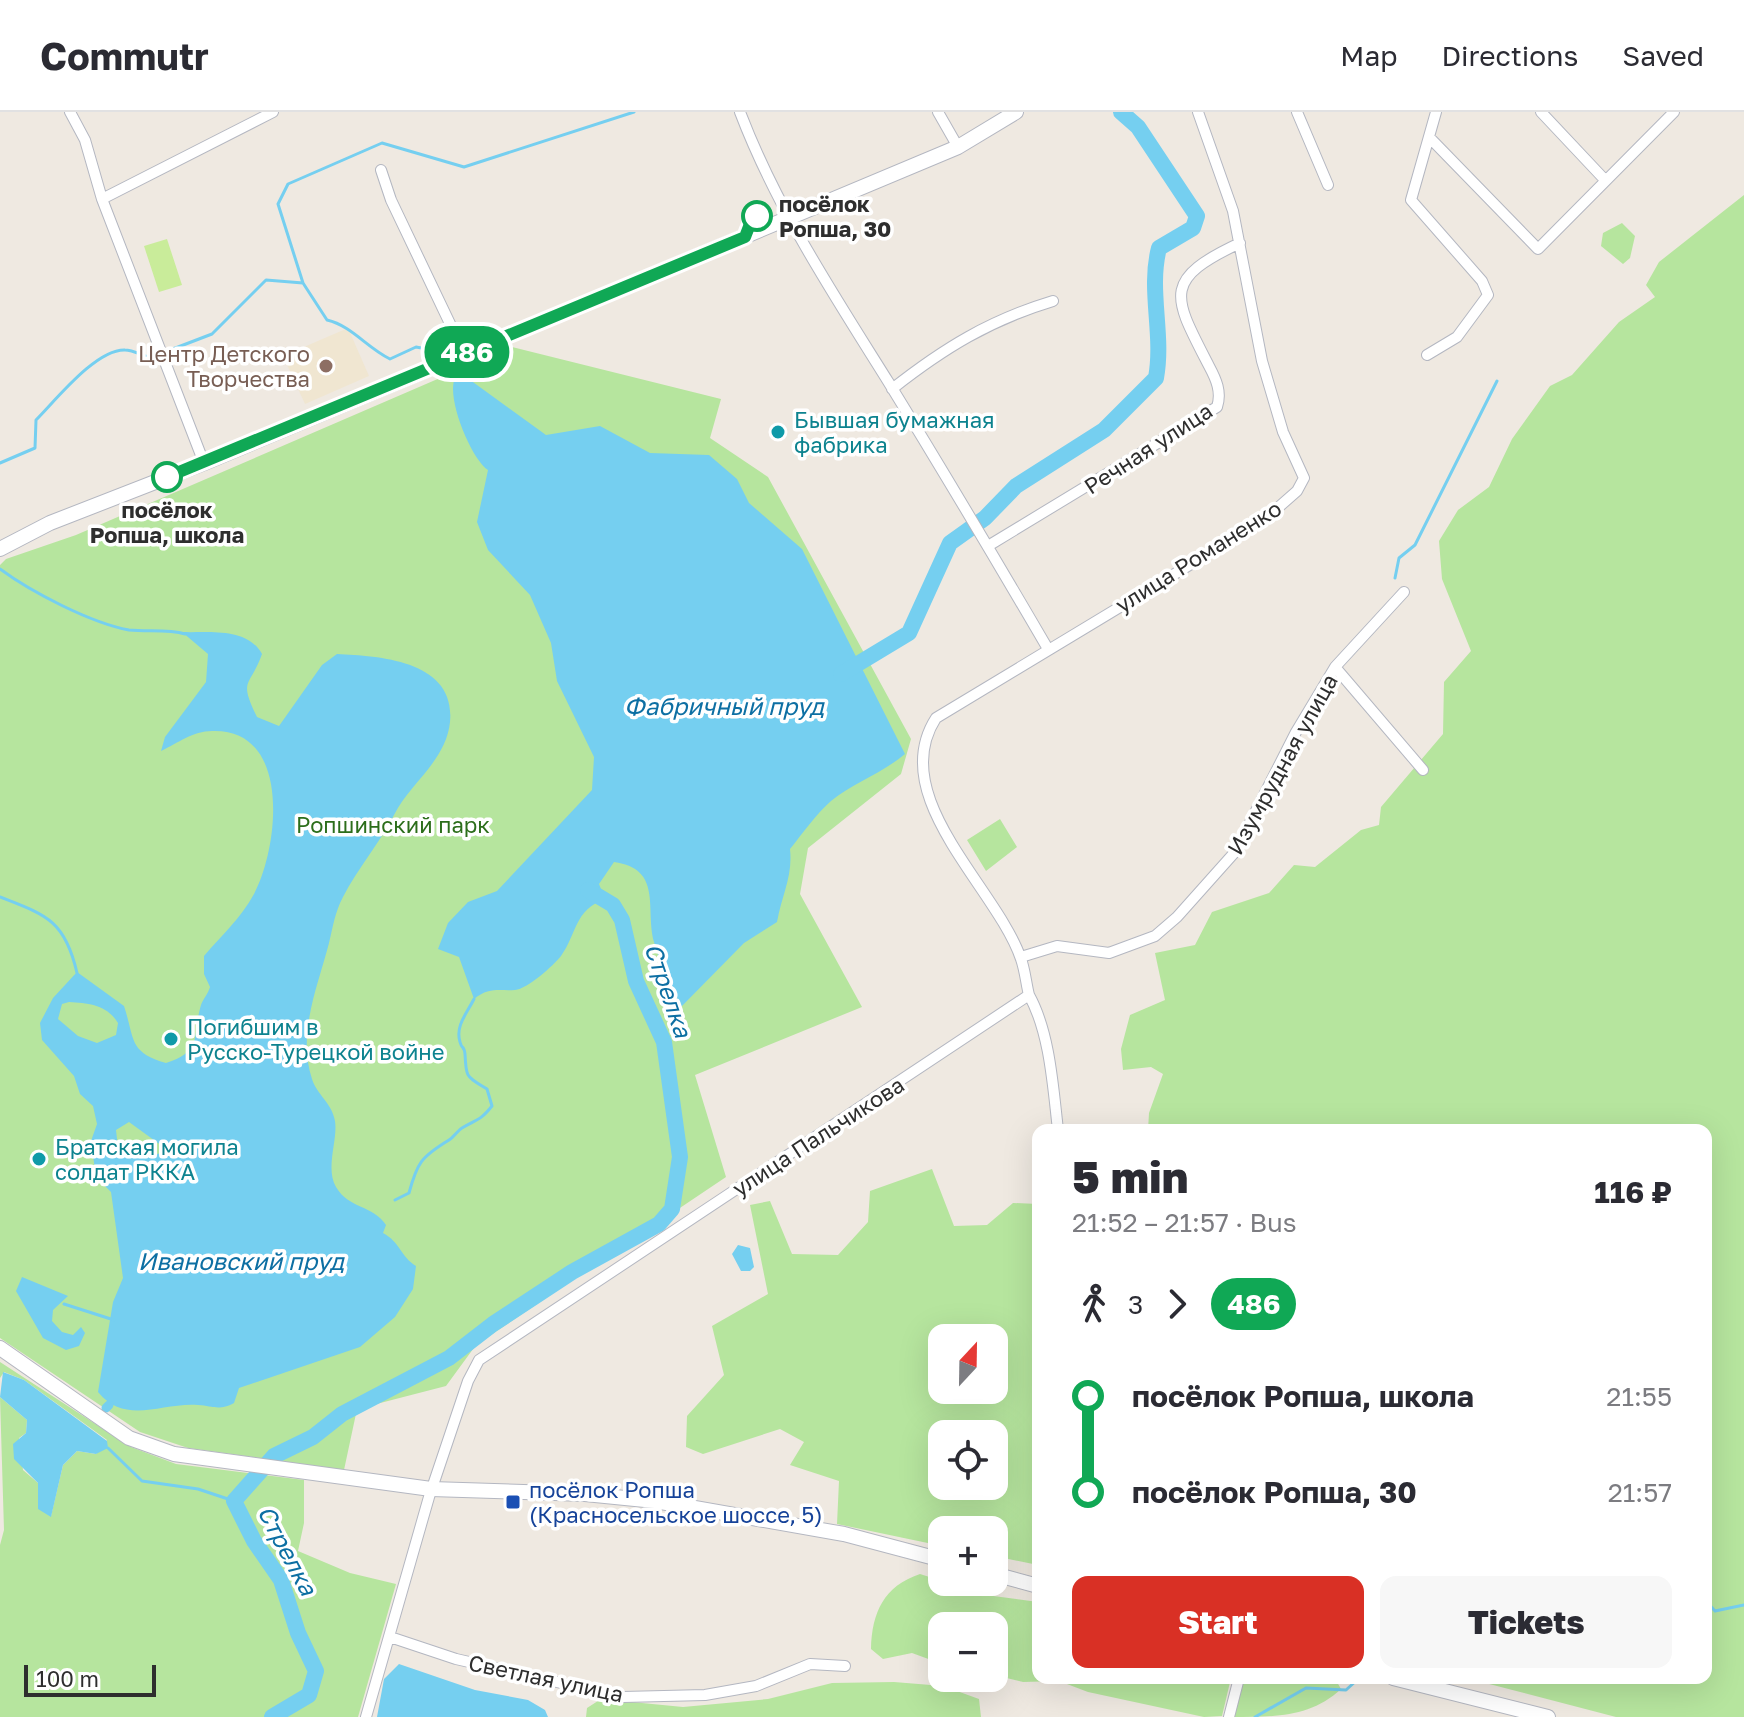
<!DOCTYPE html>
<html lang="en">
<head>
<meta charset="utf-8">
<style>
	body { margin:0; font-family:"Golos Text",sans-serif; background:#f7f7f7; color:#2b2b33; height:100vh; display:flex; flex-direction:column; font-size:30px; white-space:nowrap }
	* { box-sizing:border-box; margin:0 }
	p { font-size:26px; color:#7c7c81 }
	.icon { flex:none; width:44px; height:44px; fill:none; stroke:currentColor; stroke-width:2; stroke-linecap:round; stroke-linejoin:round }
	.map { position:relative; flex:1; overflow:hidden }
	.details { position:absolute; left:1032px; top:1012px; width:680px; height:560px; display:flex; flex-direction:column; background:#fff; border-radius:16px; box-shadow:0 8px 32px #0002 }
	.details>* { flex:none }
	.badge { padding:0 16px; border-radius:26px; font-size:28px; line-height:52px }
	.needle { width:52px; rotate:22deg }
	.fabs { position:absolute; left:928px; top:1212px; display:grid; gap:16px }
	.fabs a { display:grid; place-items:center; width:80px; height:80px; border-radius:16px; background:#fff; box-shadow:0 8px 32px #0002; font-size:40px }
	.scale { position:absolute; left:24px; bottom:20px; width:132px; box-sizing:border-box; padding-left:8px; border:4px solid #2e2e2e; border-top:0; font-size:22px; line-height:28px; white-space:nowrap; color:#2e2e2e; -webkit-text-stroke:6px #fff; paint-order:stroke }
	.map>.badge { position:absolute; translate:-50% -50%; box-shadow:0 0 0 4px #fff }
	.legs { display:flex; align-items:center; gap:12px; height:88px; padding:0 40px; font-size:26px }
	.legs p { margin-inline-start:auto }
	.headline { display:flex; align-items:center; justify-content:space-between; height:136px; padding:0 40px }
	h1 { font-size:44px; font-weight:800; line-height:60px }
	.primary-button { display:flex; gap:16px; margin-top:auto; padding:16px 40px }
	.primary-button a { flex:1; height:92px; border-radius:16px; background:#d93025; color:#fff; font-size:32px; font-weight:800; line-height:92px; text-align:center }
	.primary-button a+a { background:#f7f7f7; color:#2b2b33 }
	ul { padding:0 40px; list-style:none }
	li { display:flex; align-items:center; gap:28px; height:96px; font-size:30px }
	li i { display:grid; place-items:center; width:12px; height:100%; margin:0 10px; background:currentColor }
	li i::after { content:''; width:20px; height:20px; margin:-10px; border:6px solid; border-radius:50%; background:#fff }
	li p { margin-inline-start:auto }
	li:first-child i { background:linear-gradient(#0000 50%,currentColor 0) }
	li:last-child i { background:linear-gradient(currentColor 50%,#0000 0) }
	header { display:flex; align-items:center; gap:48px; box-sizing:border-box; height:112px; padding:0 40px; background:#fff; border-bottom:2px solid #e1e1e2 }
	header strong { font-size:38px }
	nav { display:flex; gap:44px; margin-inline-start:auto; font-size:28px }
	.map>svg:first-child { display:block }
	.education { fill:#f0e6d1 }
	.green { fill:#b6e59e; fill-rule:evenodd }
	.pitch { fill:#c9ec9a }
	.water { fill:#75cff0; fill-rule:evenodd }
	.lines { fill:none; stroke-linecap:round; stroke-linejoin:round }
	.stream { stroke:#75cff0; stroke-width:3 }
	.canal { stroke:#75cff0; stroke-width:9 }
	.river { stroke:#75cff0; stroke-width:16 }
	.street-casing { stroke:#b4b7c1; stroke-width:12 }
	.secondary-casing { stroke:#b4b7c1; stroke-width:16 }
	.street { stroke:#fff; stroke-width:10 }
	.secondary { stroke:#fff; stroke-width:14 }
	.line-1-casing { stroke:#fff; stroke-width:18 }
	.line-1 { stroke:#10a855; stroke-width:12 }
	.stop-1-dot { fill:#fff; stroke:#10a855; stroke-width:4 }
	.education-dot { fill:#8d6e63; stroke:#fff; stroke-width:3 }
	.culture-dot { fill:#0f9aa8; stroke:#fff; stroke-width:3 }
	.transit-dot { fill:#1a4fb4; stroke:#fff; stroke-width:3 }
	.labels { text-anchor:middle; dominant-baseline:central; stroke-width:7; stroke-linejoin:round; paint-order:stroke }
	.stop-label { font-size:22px; font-weight:bold; fill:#2e2e2e; stroke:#fff; text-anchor:start }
	.education-label { font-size:22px; fill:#785e54; stroke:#fff; text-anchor:end }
	.culture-label { font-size:22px; fill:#0d838f; stroke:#fff; text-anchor:start }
	.street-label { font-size:22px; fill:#2e2e2e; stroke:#fff }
	.park-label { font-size:22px; fill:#2c6e1b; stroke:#fff }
	.transit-label { font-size:22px; fill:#164399; stroke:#fff; text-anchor:start }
	.water-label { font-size:24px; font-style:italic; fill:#0d6fa3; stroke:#fff }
</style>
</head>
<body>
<header>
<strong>Commutr</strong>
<nav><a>Map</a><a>Directions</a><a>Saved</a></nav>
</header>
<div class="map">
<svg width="1744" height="1605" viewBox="0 0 1744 1605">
	<rect width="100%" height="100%" fill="#efe9e1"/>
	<path class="education" d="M348,216L369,264L305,292L283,244Z"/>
	<path class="green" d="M1744,83V1605H1616L1466,1566H1706V1018H1148L1149,1001L1163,962L1151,955L1123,958L1121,937L1130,903L1165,888L1155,841L1195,833L1212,800L1269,781L1294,753L1315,755L1361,718L1379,713L1381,695L1443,622L1444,570L1471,539L1442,467L1439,429L1458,398L1489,375L1512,327L1550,274L1572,263L1619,210L1655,185L1646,173L1659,150Z
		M1622,111L1635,124L1630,146L1623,152L1601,134L1603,121Z
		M512,235L721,287L710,326L768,365L911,627L901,662L808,736L800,782L862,895L695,963L726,1065L476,1233L446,1274L357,1297L344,1358L188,1336L140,1320L0,1226V453L6,447L76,423Z
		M1000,707L1017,735L986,759L967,728Z
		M932,1057L954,1114L987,1113L1013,1091L1038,1092V1453L994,1444V1418H942V1434L837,1412L839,1369L790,1353L804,1330L780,1317L703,1342L686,1335L687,1304L724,1263L712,1214L768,1182L750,1093L770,1089L792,1142L838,1143L868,1110L870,1079ZM942,1226H994V1278H942ZM942,1322H994V1374H942Z
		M0,1250L131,1335L176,1352L304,1368V1411L298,1439L350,1461L396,1472L358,1605H0V1433L4,1418L0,1285L27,1308L26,1321L19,1326L23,1358L38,1371L51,1404L63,1353L77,1339L96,1342L107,1328L24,1268L4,1260L0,1266Z
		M920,1462L986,1483L1038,1490V1566H1231L1222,1604L1204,1605L1088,1580L1059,1569L1023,1570L994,1563V1514H942V1552L912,1541L883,1547L871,1537C872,1500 884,1474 920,1462Z
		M1244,1566H1322L1337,1570L1341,1577C1311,1605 1275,1605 1233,1605Z
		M894,1570L943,1574L979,1587L981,1605H586L587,1596L601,1587L683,1595L768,1587L832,1571Z"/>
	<path class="pitch" d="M167,127L182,173L159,180L144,134Z"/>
	<path class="water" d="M456,264L466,265L546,323L600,314L650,341L709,343L737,367L749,391L802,437L905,642C881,662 853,671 831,689C816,702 803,721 790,737C793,764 782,782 777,810L744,831L681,895C672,874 660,852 654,830C645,796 663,757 614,750L599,772L605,787C574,798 577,822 561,844C553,854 527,877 515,878C498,879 489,875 474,887L459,845L438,837L448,811L468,790L497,779L592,678L594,645L557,569L551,531L530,483L488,438L477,410L488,358C471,347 444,282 456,264Z
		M182,520C209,521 247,515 262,542C250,576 238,566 257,605L279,614L322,553L337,542C381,544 456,549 450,610C446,649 410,671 394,703C379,732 358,756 343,785C335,800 333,814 329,831C318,874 297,921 312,967C317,983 332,991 335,1009C338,1028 325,1056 336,1075C349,1097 373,1093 386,1113L383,1121C400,1130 401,1145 416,1154L413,1177L395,1205L360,1235L239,1276L234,1291C219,1299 213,1294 198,1293C162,1290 126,1314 98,1280L113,1190L123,1166L111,1080L96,1065L91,1029L97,1012L93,994L80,982L74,964L42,928L40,911L53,886L77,860L124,894C135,927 128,940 166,951C204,939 192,922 201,893C203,887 208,882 210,875L204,862V844C221,824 241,806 254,782C279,735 292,616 212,619C193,619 178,631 161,639L165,625L206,570L208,542ZM69,890C89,891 107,893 118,911L116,923L97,931L78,924L58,907L62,892ZM129,1010L169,1039L145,1045L118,1036L116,1018Z
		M738,1133L750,1136L754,1155L750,1159H741L732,1142Z
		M22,1165L68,1184L53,1198L52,1209L62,1220L73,1223L81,1215L85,1221L79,1234L66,1238L43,1226L16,1179Z
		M3,1260L24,1268L107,1329L108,1336L96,1342L77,1339L63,1353L51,1405L38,1397V1371L14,1347L13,1332L26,1321L27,1308L0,1285Z
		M399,1552L475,1578L528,1588L545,1598L548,1605H377L384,1567Z"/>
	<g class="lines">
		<path class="stream" d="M303,171L327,208C352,214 366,235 390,247L416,235L443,240
			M165,240L212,222L266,168L303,171L278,92L288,72L382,31L464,55L634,0
			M448,256L456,264
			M0,351L35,336L36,308C56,288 96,237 125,238C132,238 142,243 149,245
			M0,457C31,480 91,511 129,518C147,520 168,517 185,522
			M1395,466L1399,446L1415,433L1497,269
			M0,785C46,803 65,808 77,861
			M395,1088L409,1081C417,1051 421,1045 449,1028C454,1025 457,1019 462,1016C477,1007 480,1009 492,994L487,977C466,964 466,966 465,942C464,933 462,938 460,930C455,914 467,901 474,887
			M64,1192L114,1208
			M108,1336L142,1369L198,1377L234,1389
			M1706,1489L1715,1499L1744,1493
			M1255,1605L1306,1576L1346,1578L1357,1568"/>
		<path class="canal" d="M106,1296L109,1293"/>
		<path class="river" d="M841,562L909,521L950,431L985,406L1016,374L1104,318L1156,266C1164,222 1148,178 1159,136L1193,116L1197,104L1138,15L1121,0
			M272,1605L309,1583L316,1559L298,1521L281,1468L254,1429L234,1389L274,1344L313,1325L342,1302L449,1246L493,1212L572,1160L659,1112L672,1097L680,1045L664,930L636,869L622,808L613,793L588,778"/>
		<g class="street-casing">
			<path id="street" d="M70,0L85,28L102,87L204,351
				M740,0C777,97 834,183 889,271C943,359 996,448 1048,537
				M938,0L958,35
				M1297,0L1328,73
				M1541,0L1605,68
				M1429,25L1538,137L1674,0
				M381,58L391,88L464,241
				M102,87L273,0
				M1427,243L1457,225L1488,183L1482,169L1411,88L1436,0
				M892,277C944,236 990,208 1053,189
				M988,434L1217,295C1222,280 1216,267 1209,254C1173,184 1161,168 1240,131
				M1335,555L1423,658
				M1021,845L1057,834L1109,841L1155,824L1177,805L1235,740L1296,620L1335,555L1404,480
				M1029,883C1050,921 1053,975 1058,1018
				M390,1525L456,1547L623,1585L705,1583L756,1574L810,1552L845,1554
				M366,1605L429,1385L468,1269L479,1248L1029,883C1026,871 1025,858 1021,847C997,776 885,685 936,606L1264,408L1297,379L1304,366L1283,320L1262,249L1233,99L1198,0
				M1229,1605L1239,1566"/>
		</g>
		<g class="secondary-casing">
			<path id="secondary" d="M0,437L50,411L204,351L958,35L1016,0
				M0,1236L129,1326L174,1342L431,1377L585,1382L655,1389L844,1422L942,1448
				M994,1462L1038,1474
				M1393,1566L1548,1605"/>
		</g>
		<use href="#street" class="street"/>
		<use href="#secondary" class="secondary"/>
	</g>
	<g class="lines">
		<g class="line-1-casing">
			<path id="line-1" d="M167,365L745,125L752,107L757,104"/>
		</g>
		<use href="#line-1" class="line-1"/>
	</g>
	<g class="stop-1-dot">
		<circle cx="757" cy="104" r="14"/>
		<circle cx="167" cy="365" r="14"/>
	</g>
	<circle class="education-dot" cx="326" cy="254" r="8"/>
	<g class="culture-dot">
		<circle cx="778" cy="320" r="8"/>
		<circle cx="171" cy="927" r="8"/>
		<circle cx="39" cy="1047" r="8"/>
	</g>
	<rect class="transit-dot" x="505" y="1382" width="16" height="16" rx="4"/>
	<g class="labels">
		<g class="stop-label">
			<text x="779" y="91">посёлок<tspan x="779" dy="25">Ропша, 30</tspan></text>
			<text x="167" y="397" text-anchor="middle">посёлок<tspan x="167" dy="25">Ропша, школа</tspan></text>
		</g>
		<g class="education-label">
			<text x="310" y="241">Центр Детского<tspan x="310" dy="25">Творчества</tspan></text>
		</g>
		<g class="culture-label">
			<text x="794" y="307">Бывшая бумажная<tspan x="794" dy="25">фабрика</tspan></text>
			<text x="187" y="914">Погибшим в<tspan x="187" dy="25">Русско-Турецкой войне</tspan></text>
			<text x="55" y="1034">Братская могила<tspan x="55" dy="25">солдат РККА</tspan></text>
		</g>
		<g class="street-label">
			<text transform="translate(1148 336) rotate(-33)">Речная улица</text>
			<text transform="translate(1198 444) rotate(-32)">улица Романенко</text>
			<text transform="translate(1282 652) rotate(-61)">Изумрудная улица</text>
			<text transform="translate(818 1024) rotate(-33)">улица Пальчикова</text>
			<text transform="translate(546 1566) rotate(12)">Светлая улица</text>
		</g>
		<g class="park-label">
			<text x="393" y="712">Ропшинский парк</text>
		</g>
		<g class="transit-label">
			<text x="529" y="1377">посёлок Ропша<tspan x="529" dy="25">(Красносельское шоссе, 5)</tspan></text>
		</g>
		<g class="water-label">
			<text x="724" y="593">Фабричный пруд</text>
			<text transform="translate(669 878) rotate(71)">Стрелка</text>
			<text x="241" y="1148">Ивановский пруд</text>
			<text transform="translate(288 1438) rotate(62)">Стрелка</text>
		</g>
	</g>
</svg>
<div class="fabs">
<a><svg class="needle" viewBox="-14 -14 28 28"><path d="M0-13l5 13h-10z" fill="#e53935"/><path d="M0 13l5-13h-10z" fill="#7c7c81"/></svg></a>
<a><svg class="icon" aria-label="locate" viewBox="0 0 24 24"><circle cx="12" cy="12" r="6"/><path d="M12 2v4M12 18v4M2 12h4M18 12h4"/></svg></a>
<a>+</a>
<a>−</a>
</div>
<div class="scale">100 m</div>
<b class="badge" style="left:467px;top:240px;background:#10a855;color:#fff">486</b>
<section class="details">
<div class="headline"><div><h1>5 min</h1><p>21:52 – 21:57 · Bus</p></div><b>116 ₽</b></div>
<div class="legs"><svg class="icon" aria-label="walk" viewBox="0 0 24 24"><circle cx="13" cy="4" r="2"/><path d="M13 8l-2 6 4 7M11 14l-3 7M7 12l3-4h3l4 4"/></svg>3<svg class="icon" aria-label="forward" viewBox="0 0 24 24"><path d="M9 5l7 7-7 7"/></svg><b class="badge" style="background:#10a855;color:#fff">486</b></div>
<ul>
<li><i style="color:#10a855"></i><b>посёлок Ропша, школа</b><p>21:55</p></li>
<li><i style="color:#10a855"></i><b>посёлок Ропша, 30</b><p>21:57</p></li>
</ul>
<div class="primary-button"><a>Start</a><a>Tickets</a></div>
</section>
</div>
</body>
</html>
